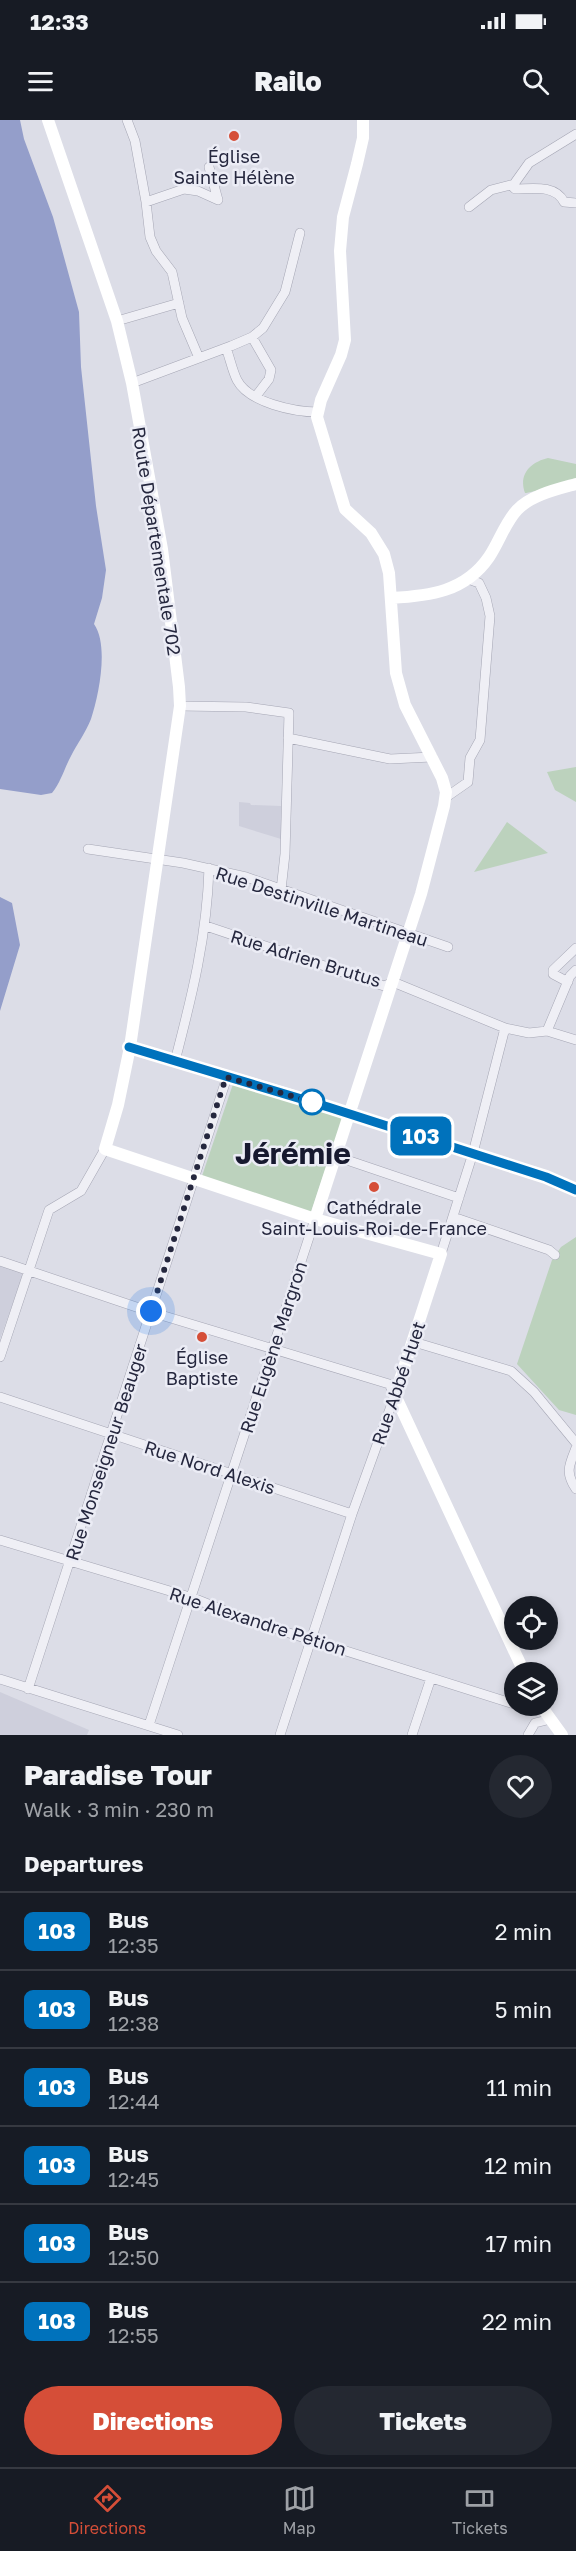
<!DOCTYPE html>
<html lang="en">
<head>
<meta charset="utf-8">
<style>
	body { margin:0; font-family:"Golos Text",sans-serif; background:#242831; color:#f1f3f6; height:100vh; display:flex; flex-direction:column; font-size:22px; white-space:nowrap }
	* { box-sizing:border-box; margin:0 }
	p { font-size:20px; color:#9ea1a6 }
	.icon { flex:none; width:33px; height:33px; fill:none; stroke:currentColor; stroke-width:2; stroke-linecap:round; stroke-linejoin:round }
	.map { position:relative; height:1615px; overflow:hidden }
	.sheet { display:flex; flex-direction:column; background:#171b24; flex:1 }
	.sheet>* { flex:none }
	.badge { padding:0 12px; border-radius:9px; font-size:21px; line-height:39px }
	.tools { position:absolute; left:504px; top:1476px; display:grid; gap:12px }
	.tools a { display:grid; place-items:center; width:54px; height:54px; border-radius:50%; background:#171b24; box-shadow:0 3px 9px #0003; font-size:30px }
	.you { position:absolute; width:30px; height:30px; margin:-15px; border:4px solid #fff; border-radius:50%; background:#1a73e8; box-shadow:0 0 0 9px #1a73e833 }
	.map>.badge { position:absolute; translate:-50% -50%; box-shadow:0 0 0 3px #fff }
	h2 { padding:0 24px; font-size:22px; line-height:54px }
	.round { display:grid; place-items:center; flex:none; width:63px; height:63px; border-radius:32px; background:#242831 }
	.head { display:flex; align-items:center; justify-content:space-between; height:102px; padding:0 24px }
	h1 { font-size:28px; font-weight:800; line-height:45px }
	.primary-button { display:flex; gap:12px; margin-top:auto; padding:12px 24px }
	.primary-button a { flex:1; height:69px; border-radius:36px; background:#d54e38; color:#fff; font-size:24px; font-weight:800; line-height:69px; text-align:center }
	.primary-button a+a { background:#242831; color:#f1f3f6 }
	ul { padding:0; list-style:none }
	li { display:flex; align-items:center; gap:18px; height:78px; padding:0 24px; border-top:2px solid #363941 }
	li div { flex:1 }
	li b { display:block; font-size:22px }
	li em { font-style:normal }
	li .badge { min-width:66px; font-weight:700; text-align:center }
	.status { display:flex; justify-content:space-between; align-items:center; height:42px; padding:0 30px; background:#171b24; direction:ltr }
	.status svg { height:16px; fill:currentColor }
	header { display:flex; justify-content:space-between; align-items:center; height:78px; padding:0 24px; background:#171b24; font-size:27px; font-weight:800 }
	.tab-bar { display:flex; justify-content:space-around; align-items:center; height:84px; border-top:2px solid #363941; background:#171b24; font-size:16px; color:#9ea1a6 }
	.tab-bar a { display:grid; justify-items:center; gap:3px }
	.tab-bar .selected { color:#d54e38 }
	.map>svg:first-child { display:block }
	.built { fill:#cecfdc }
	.green { fill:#bcd2bd }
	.water { fill:#949eca }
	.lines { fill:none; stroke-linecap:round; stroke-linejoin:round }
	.street-casing { stroke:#a5a6b4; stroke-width:10 }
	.street { stroke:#efeff5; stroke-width:9 }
	.secondary { stroke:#fff; stroke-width:12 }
	.line-casing { stroke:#fff; stroke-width:14 }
	.line { stroke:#0072bc; stroke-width:9 }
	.walk { stroke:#25273e; stroke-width:6; stroke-dasharray:0 10.8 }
	.poi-dot { fill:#d54e38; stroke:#ebecf5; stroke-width:2 }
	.stop-dot { fill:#fff; stroke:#0072bc; stroke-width:3 }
	.labels { text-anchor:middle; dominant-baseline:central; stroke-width:5; stroke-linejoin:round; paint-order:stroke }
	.poi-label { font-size:18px; fill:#25273e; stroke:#ebecf5 }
	.street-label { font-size:18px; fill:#25273e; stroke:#ebecf5 }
	.town-label { font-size:30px; font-weight:bold; fill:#17192f; stroke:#ebecf5 }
</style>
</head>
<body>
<div class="status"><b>12:33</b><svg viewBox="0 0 49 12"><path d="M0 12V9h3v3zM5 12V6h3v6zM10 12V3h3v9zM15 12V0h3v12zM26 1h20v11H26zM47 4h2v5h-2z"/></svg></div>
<header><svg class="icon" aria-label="menu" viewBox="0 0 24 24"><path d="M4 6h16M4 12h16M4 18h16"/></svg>Railo<svg class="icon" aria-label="search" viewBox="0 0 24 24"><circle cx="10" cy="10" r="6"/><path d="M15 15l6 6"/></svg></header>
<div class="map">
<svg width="576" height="1615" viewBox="0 0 576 1615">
	<rect width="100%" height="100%" fill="#dcdde7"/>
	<path class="built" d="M239,682L250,683L251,685L281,686V719L239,706Z
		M0,1145L24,1152L0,1219Z
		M0,1572L89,1610L87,1615H0Z"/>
	<path class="green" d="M548,338L576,344V360C566,362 531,373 525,373C518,354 531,342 548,338Z
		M576,647V682L555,670L547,652Z
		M507,702L548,733L474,752Z
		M233,964L343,997L311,1092L202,1056Z
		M576,1117V1295L559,1290L517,1244L552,1140L561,1127Z"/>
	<path class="water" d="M0,0H20L24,19L53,97L79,192L81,247L96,386L106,450L102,478L94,504C109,525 99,575 91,599C86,612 77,624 71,636C64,649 61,662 52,673L41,675L0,669Z
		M0,777L12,783L20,825L0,891Z"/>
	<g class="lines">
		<g class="street-casing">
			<path id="street" d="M127,0L135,21L146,82L150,117L156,131L172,152L182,198L199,238
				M511,65L515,69C531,69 555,64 564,82L576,83
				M146,82L184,69L198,71L218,80L209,47
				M469,87L491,70L514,64L529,43L576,14
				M117,201L179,183
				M252,217L271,250L269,259L256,276
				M226,228C230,238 232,250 237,260C249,283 295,292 318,292
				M132,263L231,226L252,217L263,208L285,172L300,113
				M180,586L246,587L289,593L285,734L281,770
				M288,618L390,639L432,637
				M445,678L468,662L470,638L480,620L490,496L486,478L479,463L468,459
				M88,729L183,743L246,757L448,827
				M206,806L384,866L393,862L505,908L529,913L547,911L576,920
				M568,862L553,854V850L576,828
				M547,911L570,856L576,850
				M175,941C192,876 207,816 209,748
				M335,1036L459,1078
				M453,1097L549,1130L555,1135
				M441,1134L473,1033L505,908
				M0,1141L151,1192L389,1264L395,1275L352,1394L280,1615
				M414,1222L511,1251L534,1272L576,1323
				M0,1237L49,1090L81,1071L105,1029
				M0,1277L352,1394
				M576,1328C569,1345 565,1353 576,1369
				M0,1420L193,1478L248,1500L514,1584
				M0,1559L178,1615
				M28,1569L227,957
				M149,1605L315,1099
				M412,1615L431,1558
				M528,1615L535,1603L551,1599"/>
		</g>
		<use href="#street" class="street"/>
		<path class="secondary" d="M48,0L117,201L132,263L162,429L179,567L180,586L130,927L118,985L105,1029L315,1099L441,1134L395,1275L524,1552
			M391,478C429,476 465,472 489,437C499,422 505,403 517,390C531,375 558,369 576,364
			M130,927L287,974L546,1057L576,1070
			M315,1099L421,774L444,686L446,672L442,658L405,585L396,553L389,453L384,434L371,413L345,389L317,297L321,280L341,235L345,220L340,131L343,97L357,44L363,18V0
			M541,1586L562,1615"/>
	</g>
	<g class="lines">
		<g class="line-casing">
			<path id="line" d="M129,927L328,987L546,1057L576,1070"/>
		</g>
		<use href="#line" class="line"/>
		<path class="walk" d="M151,1191L226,957L312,982"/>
	</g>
	<g class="poi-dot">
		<circle cx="234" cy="16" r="6"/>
		<circle cx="374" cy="1067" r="6"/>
		<circle cx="202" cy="1217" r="6"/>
	</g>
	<circle class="stop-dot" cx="312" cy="982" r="12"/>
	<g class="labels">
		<g class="poi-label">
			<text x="234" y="36">Église<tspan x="234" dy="21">Sainte Hélène</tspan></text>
			<text x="374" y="1087">Cathédrale<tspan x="374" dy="21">Saint-Louis-Roi-de-France</tspan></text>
			<text x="202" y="1237">Église<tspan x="202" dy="21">Baptiste</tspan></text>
		</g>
		<g class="street-label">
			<text transform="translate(157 421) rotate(81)">Route Départementale 702</text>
			<text transform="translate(322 786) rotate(18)">Rue Destinville Martineau</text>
			<text transform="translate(306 838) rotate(17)">Rue Adrien Brutus</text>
			<text transform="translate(273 1227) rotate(-72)">Rue Eugène Margron</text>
			<text transform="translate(398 1263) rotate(-71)">Rue Abbé Huet</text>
			<text transform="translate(106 1332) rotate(-72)">Rue Monseigneur Beauger</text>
			<text transform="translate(210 1347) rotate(18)">Rue Nord Alexis</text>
			<text transform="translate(258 1501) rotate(18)">Rue Alexandre Pétion</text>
		</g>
		<g class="town-label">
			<text x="293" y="1033">Jérémie</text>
		</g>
	</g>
</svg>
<div class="tools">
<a><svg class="icon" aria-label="locate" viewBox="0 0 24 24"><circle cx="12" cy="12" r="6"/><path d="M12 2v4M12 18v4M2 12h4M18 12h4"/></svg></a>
<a><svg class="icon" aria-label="layers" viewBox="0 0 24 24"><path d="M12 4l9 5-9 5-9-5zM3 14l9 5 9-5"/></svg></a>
</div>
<div class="you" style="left:151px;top:1191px"></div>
<b class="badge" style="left:421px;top:1016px;background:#0072bc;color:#fff">103</b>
</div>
<section class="sheet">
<div class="head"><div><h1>Paradise Tour</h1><p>Walk · 3 min · 230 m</p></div><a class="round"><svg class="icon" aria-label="heart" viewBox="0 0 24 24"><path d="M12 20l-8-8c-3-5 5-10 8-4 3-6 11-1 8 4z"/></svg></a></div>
<h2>Departures</h2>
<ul>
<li><span class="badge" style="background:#0072bc;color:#fff">103</span><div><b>Bus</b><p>12:35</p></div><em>2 min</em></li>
<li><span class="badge" style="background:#0072bc;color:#fff">103</span><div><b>Bus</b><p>12:38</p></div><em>5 min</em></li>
<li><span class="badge" style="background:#0072bc;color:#fff">103</span><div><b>Bus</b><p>12:44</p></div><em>11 min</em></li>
<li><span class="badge" style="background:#0072bc;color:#fff">103</span><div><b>Bus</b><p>12:45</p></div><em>12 min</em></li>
<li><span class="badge" style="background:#0072bc;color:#fff">103</span><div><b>Bus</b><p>12:50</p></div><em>17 min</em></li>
<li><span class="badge" style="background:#0072bc;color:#fff">103</span><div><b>Bus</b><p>12:55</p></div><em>22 min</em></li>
</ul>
<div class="primary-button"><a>Directions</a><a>Tickets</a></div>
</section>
<nav class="tab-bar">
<a class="selected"><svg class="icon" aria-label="directions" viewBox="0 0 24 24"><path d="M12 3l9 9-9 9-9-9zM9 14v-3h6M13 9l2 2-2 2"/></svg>Directions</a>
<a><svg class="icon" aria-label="map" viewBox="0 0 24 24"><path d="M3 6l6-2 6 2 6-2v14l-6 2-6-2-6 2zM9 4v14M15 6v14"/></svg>Map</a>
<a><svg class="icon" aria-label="tickets" viewBox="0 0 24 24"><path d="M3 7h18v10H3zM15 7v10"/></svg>Tickets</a>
</nav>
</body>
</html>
